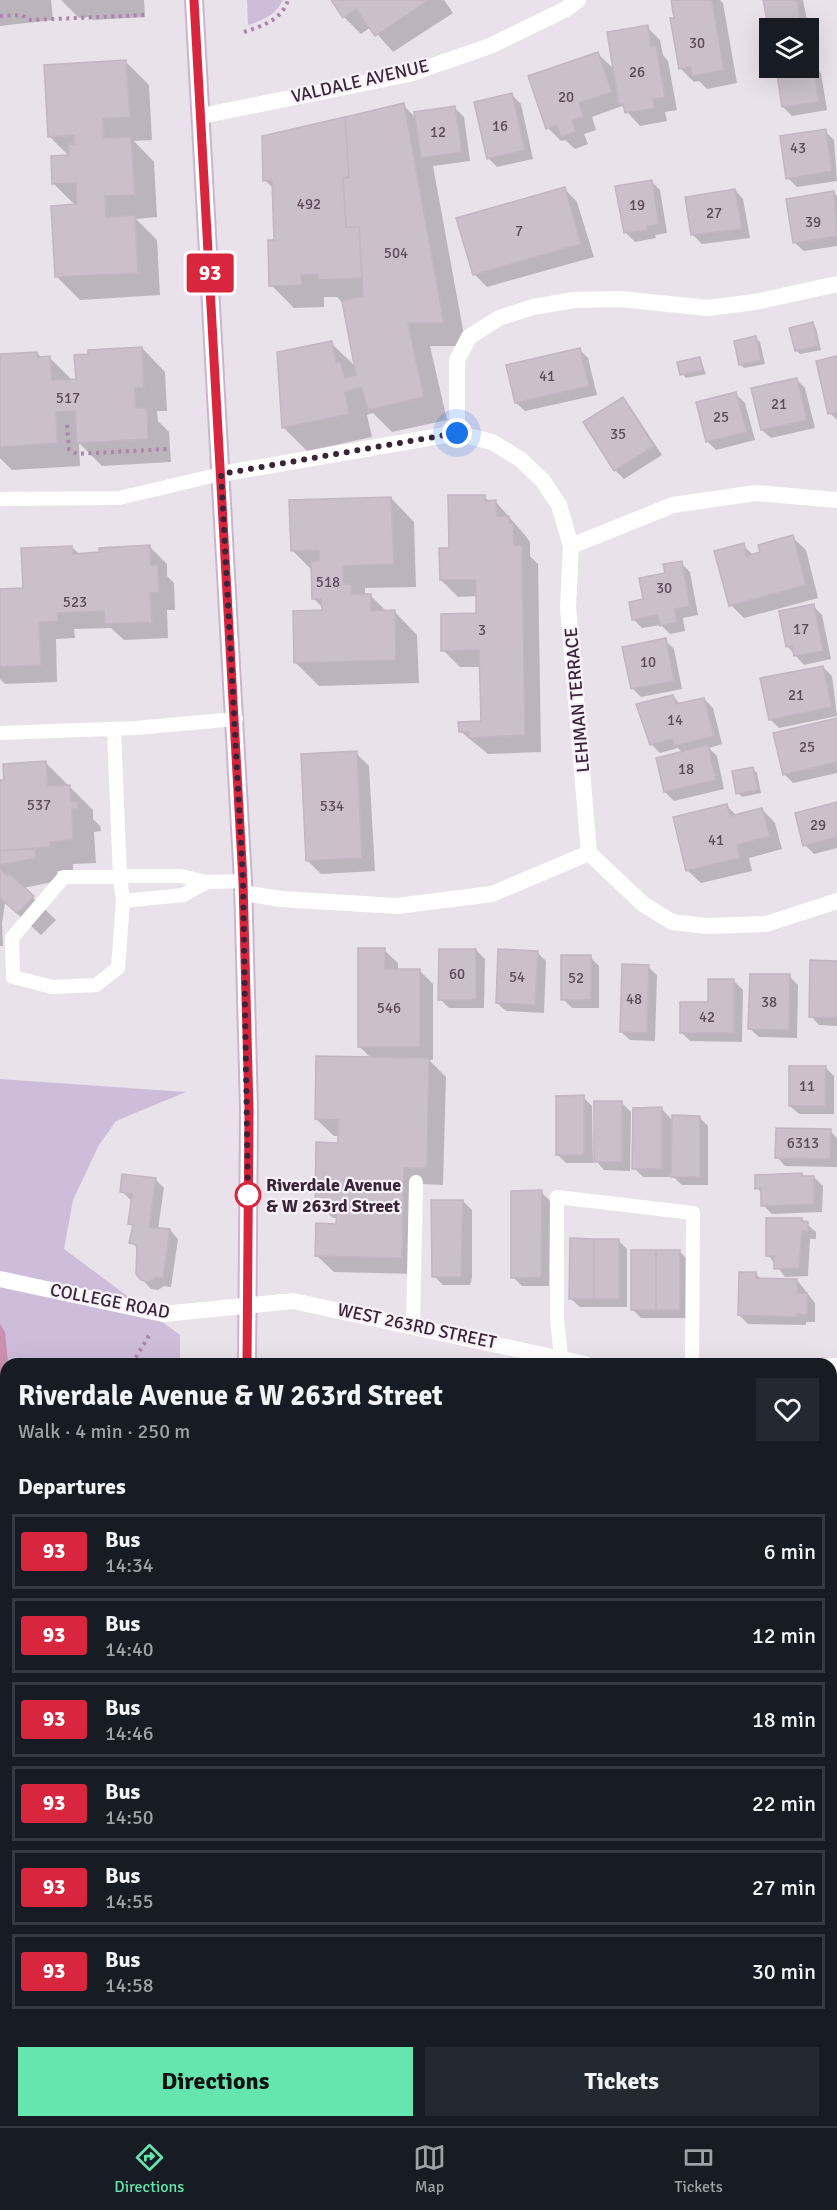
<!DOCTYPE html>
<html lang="en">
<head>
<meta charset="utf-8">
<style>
	body { margin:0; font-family:Signika,sans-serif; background:#242831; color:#f1f3f6; height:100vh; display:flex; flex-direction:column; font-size:22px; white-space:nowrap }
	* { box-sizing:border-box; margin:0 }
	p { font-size:20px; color:#9ea1a6 }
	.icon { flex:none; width:33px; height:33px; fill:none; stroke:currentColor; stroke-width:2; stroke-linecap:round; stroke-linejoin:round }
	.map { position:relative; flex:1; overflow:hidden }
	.drawer { position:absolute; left:0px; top:1358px; width:837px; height:770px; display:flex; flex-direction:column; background:#171b24; border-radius:18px 18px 0 0; box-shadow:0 6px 24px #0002 }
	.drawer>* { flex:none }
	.badge { padding:0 12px; border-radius:4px; font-size:21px; line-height:39px }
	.tools { position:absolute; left:759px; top:18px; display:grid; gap:12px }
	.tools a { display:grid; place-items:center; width:60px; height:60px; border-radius:0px; background:#171b24; box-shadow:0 6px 24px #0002; font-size:30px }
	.you { position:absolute; width:30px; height:30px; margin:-15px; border:4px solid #fff; border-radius:50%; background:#1a73e8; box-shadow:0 0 0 9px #1a73e833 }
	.map>.badge { position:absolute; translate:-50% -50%; box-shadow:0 0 0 3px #fff }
	h2 { padding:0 18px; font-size:22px; line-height:54px }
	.round { display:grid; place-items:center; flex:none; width:63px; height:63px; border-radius:0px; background:#242831 }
	.summary { display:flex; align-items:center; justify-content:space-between; height:102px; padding:0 18px }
	h1 { font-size:28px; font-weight:700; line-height:45px }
	.primary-button { display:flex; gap:12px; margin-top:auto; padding:12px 18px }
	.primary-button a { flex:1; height:69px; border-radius:0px; background:#65e6ae; color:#111; font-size:24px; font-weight:700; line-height:69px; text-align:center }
	.primary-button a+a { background:#242831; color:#f1f3f6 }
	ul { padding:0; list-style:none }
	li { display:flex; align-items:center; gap:18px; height:75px; margin:0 12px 9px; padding:0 6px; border:3px solid #363941; border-radius:0px }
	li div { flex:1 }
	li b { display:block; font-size:22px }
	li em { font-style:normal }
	li .badge { min-width:66px; font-weight:700; text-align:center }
	.tab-bar { display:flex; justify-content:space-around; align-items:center; height:84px; border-top:2px solid #363941; background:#171b24; font-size:16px; color:#9ea1a6 }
	.tab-bar a { display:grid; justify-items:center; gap:3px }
	.tab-bar .active { color:#65e6ae }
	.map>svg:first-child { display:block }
	.green { fill:#cebdda }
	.water { fill:#cb8faf }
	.shadow { fill:#0003 }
	.building { fill:#cabfcb; stroke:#c3b5c4; stroke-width:1.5 }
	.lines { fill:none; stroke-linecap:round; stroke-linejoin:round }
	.secondary-casing { stroke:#c9b6ca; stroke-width:20 }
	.path { stroke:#ac85ac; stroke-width:4; stroke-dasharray:3 4.5; stroke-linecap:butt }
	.service { stroke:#fff; stroke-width:14 }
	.minor { stroke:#fff; stroke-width:16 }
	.secondary { stroke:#fff; stroke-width:16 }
	.line-casing { stroke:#fff; stroke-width:14 }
	.line { stroke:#d7263d; stroke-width:9 }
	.walk { stroke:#3a2439; stroke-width:6; stroke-dasharray:0 10.8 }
	.stop-dot { fill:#fff; stroke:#d7263d; stroke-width:3 }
	.labels { text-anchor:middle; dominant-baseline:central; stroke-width:4.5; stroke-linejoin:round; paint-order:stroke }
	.number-label { font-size:15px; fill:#5e4b5e }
	.street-label { font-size:18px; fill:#3a2439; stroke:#f7f2f8 }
	.stop-label { font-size:18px; font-weight:bold; fill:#3a2439; stroke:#f7f2f8; text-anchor:start }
</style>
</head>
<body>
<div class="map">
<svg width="837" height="2126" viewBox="0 0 837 2126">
	<rect width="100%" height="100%" fill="#eae2eb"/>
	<path class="green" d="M247,0H283C276,15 263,20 248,25Z
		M0,1079L186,1092L116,1121L99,1145L73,1200L64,1249L180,1335V1363L6,1364V2121H179V2126H0Z"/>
	<path class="water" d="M0,1324L5,1332L8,1363L6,1364V1519L0,1526Z"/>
	<path class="shadow" d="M0,0H51L53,20L0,26Z
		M61,0H144L145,17L93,20L90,17L79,18Z
		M333,0H444L453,13L393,52L371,27L361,34L344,17Z
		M672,0H720L723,3L737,83L707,89L699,81L694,82L680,68Z
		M764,0H803L811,41L808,42V28H770Z
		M647,27L660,40L663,55L668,61L677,110L665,112L667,121L640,126L622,106L592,117L596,130L584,134L588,144L575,149L565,140L561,141L548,128L598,54L615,70Z
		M126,62L149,85L152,140L134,141L154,162L157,217L136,219L157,240L160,295L80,300L57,277L76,206L54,184L70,157L49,136Z
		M812,64L821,73L827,110L792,116L783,107L777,68H808Z
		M512,95L521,104L533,159L497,167L488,158Z
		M403,105L416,118L455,108L464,117L470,161L433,166L466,346H430L447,420L392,432L373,413L367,415L372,437L307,451L284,428L279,354L331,343L356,367L343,303L337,297H324V307L294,308L271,285L276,242L274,189L265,180Z
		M825,131L834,140L837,181L797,187L788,178Z
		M651,181L660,190L667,233L655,235L656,238L635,242L626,233Z
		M564,188L577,202L594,257L487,287L474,274Z
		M735,190L743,199L750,238L702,244L693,235Z
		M834,193L837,196V246L804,251L795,243Z
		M812,324L816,328L821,350L800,354L796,350Z
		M756,338L760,342L765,364L744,368L740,364Z
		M142,348L165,372L167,411H157L158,421L169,432L171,462L102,466L79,443L80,466L12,470L0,458V355L37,353L42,358H50L73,381Z
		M579,349L588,358L597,395L525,411L516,403Z
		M837,357V420L830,413Z
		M700,358L706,374L686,378L682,374Z
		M796,379L805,388L815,428L771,438L762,430Z
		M736,394L745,403L755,440L716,450L707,441Z
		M623,399L631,408L662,455L624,479L615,470Z
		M484,496L490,502H496L525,535L530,542V556L538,564L541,752L488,754L460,731L482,722L481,667H460L443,650L478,614V596L458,597L441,580L451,549Z
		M391,498L414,522L416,587L365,588V595H370L387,612L394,611L417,635L419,683L319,686L296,663L323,608L314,599L313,571L293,551Z
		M792,537L806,550L818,598L744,618L731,605L743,545L753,555Z
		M72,547L80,555L150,547L167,564V576L174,583L175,610H167L168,638L124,640L111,628L74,629L75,638L56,639L57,682L5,684L0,679V591L25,590Z
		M681,563L690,572L698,615L683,618L685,631L670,634L661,625L642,628L633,619L666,574Z
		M813,606L822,615L831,659L804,665L788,647Z
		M665,640L674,649L682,689L641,697L632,688Z
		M823,667L832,676L837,716L779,728L770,719Z
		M673,696L681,705L704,699L713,708L722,744L709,748L717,756L724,789L674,801L665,792L683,753L678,748L660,753L651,744Z
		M837,719V773L793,783L784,774Z
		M356,753L369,766L375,871L321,874L308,861Z
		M46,763L93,810V819L100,826L101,831L94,832L96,863L73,864V870L57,871L58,881L23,888L56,920L41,935L5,903L2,923L3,946H0V781Z
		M753,769L757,773L761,793L742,797L738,793Z
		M837,803V848L814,854L805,845Z
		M727,806L737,816L762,809L775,823L782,849L749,858L752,871L701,883L687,870Z
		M384,950L398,963V970L420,971L433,984V1060H429L446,1077L443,1185L420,1184L418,1274L334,1272L316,1255L338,1225V1218H333L316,1201L339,1144V1136H334L316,1119L371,1058L360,1047Z
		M476,950L485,959L484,1008H449L440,999Z
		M537,952L546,961L544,1013L506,1011L497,1003Z
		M590,957L599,966V1008H572L563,999Z
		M837,962V1026L819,1025L811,1016Z
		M648,967L657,975L655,1041L630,1040L621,1032Z
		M789,976L798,985L797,1038L759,1037L750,1029Z
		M734,981L743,990L742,1042L690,1041L681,1032Z
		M825,1067L834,1076V1114H799L790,1106Z
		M583,1097L592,1106L593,1163H566L557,1154Z
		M622,1103L631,1112L630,1171L604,1170L596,1161Z
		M662,1109L673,1121L699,1117L708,1126V1185H682L670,1174V1177H643L634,1168Z
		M830,1131L837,1138V1167L785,1166L777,1157Z
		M802,1175L814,1177L823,1186L822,1212L772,1214L763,1205V1194L757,1188Z
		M155,1179L164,1188L158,1229L170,1230L178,1239L171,1287L164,1286L158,1290L151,1289L142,1279L139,1250L131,1242L134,1228L129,1223L132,1201L121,1191Z
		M541,1192L550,1201L549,1286H522L513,1277Z
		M463,1201L472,1210V1278L470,1285H443L434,1276Z
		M801,1219L816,1232V1239H810L808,1276L785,1277L768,1255Z
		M618,1240L627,1249V1307H580L571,1299Z
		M679,1251L688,1260V1318H641L632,1309Z
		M756,1274L762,1280H797L815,1303V1322H806V1325L748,1324L739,1315Z
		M308,2121H342V2125L304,2126Z
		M470,2121H509V2126H476V2123Z
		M618,2121H683V2126H618Z
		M763,2121H819V2124L757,2126L765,2124Z"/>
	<path class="building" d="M331,0H429L375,36L356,9L343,18Z
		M671,0H712L724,70L692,76L691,67L679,69L670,18H674Z
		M763,0H797L802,28H770V36Z
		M648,25L651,47L656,46L665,97L653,99L655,108L625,113L623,104L619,105L607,32Z
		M598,52L612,92L579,103L584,116L572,121L576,131L561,137L557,125L546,129L528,76Z
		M126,60L130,117L103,119L104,138L131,137L135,195L105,196L106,217L135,215L138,273L55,277L51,206L77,204L76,183L52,184L51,156L69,155L68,144H74V135L48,137L44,65Z
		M808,63H813L819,102L782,107L776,68H808Z
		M512,93L525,150L487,159L474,102Z
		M404,103L444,323H408L424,397L368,410L361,387L345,392L349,414L282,428L277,352L332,341L336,363L340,361L345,378L356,375L342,301L363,296L359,227H346L343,178L349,177L345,117Z
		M455,106L462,152L421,158L414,112Z
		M345,117L349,177L343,178L346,227H359L362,278L319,280L318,274L301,275L302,285L269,286L268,240H274L272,180L263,181L262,136Z
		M826,129L832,171L786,179L780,136Z
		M652,180L659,224L647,226L648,230L624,233L615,186Z
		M565,187L581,244L473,275L456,218Z
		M735,189L742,229L691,235L685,197Z
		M834,191L837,236L793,243L786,199Z
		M813,322L818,346L795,351L789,328Z
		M756,336L761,360L739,365L734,341Z
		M142,347L144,388H135L136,408H147L148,439L77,443L75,411L56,412L57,443L0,447V354L37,352L38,357L50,356L52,380L76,379L74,355L88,354V350Z
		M580,348L589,386L515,403L506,365Z
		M837,356V412L828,414L816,361Z
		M700,357L703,370L680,375L677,362Z
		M797,378L807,420L761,430L751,388Z
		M736,392L747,432L706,442L696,402Z
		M623,397L654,446L614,471L583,422Z
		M448,495H485V501L496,500L497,516H509V523H513L514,546L522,545L525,735L469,738V732H459L458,722L481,721L479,650L441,651V614L476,613V580H440L439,548H449Z
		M391,497L394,564L343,566V584H351L352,594H371V611L395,610L396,660L294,663L293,611L322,610L321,599H312L311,562L319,561V550L291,551L289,500Z
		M793,535L806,585L729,606L714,551L744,543L747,556L760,552L758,545Z
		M150,545L151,565H158L159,593H150L152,622L105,624L104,611L57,613L58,621L39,622L41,665L0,667V589L23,588L21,548L72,546L73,554L99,552V548Z
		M682,561L690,606L675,609L677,622L660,626L658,615L632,620L629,602L643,599L639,578L665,573L663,564Z
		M814,604L823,651L794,656L792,646L786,647L779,611Z
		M666,638L674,681L631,689L622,647Z
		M823,666L832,707L769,720L760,678Z
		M673,695L676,704L704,698L714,736L674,746L672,739L650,745L636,704Z
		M837,718V762L783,775L773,733Z
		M708,745L716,780L664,792L656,758Z
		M357,751L362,858L306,861L301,754Z
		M46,761L48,786L70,785L71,802L78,801V809H72L73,840L50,842V847L0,851V780H4L3,764Z
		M753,767L758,790L736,794L732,771Z
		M837,802V837L803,846L795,813Z
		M727,804L730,816L762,808L770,836L737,845L740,858L686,871L673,817Z
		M35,848L36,858L0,865V851Z
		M0,869L7,876L9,873L34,896L17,913L0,898Z
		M358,948H385V969H420V1047H358Z
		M439,949H476V1000H438Z
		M498,949L538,951L535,1005L496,1003Z
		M561,955H591V1000H561Z
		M810,960L837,961V1018L809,1017Z
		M622,964L649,965L647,1033L620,1032Z
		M750,974H790L789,1030L748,1029Z
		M708,979H734V1033H680V1002H708Z
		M316,1056L429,1058L427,1168H404L402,1258L315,1256L316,1223L336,1224L337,1202L315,1201L316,1142L338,1143V1120L315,1119Z
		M789,1066H826L825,1106H789Z
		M584,1095V1155H556V1096Z
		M594,1101H622V1162H594Z
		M662,1107V1169H632L633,1108Z
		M672,1115L700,1116V1177H671Z
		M776,1128L831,1129L830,1159L775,1158Z
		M802,1173V1176H814V1204L761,1206V1188L755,1189V1175Z
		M122,1174L156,1178L149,1227L170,1229L163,1278L155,1277L149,1282L141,1280L136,1274L137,1245L129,1243L133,1225L128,1224L132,1194L120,1192Z
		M542,1190L541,1277L511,1278V1191Z
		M431,1200H463L461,1277H432Z
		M766,1218H802V1221L808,1222V1231H802L799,1268L774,1269V1256H766Z
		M570,1238L594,1239V1299H569Z
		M594,1239H619V1299H594Z
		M631,1250H656V1310H631Z
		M656,1250H680V1310H656Z
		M739,1272H756V1278L797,1279L798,1293H807V1314H797V1317L738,1315Z
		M302,2121H329V2126H302Z
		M473,2121H501V2126H473Z
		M617,2121H675V2126H617Z
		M755,2122L810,2124V2126H755Z"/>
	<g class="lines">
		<g class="secondary-casing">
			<path id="secondary" d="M194,0L243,881L249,1111L247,1364
				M240,2126V2121"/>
		</g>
		<path class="path" d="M0,16L21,15L31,20L145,15
			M244,32C262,26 282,20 288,0
			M67,425L69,449L77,454L169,449
			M132,1364L151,1332
			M0,1489L6,1488"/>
		<path class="service" d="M0,499L119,498L221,474
			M114,729L120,877L123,901L118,968L96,985L52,987L13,977L12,938L64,877H120L124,876H181L207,882L183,895L123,901
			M0,733L136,728L236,719
			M207,882L243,881
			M413,1326L416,1182
			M561,1357L557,1319V1197L693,1213L692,1364"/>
		<path class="minor" d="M201,116L409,74L490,46L566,9L578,0
			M457,433V360L469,337L499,318L533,307L574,300L620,299L708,308L755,302L837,284
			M221,474L457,433L492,442L520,459L543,481L559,505L571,546L568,607L589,853
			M571,546L673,505L756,493L837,500
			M243,893L281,899L397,906L492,894L589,853L643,904L672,922L707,926L766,924L837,901
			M0,1279L163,1314L293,1301L585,1364
			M831,1366H837
			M555,2126V2121"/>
		<use href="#secondary" class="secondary"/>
	</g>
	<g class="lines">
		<g class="line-casing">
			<path id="line" d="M194,0L243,881L249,1111L247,1364"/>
		</g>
		<use href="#line" class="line"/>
		<path class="walk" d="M248,1195V1197L243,881L221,474L457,433"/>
	</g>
	<circle class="stop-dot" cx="248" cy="1195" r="12"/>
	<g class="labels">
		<g class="number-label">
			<text x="697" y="43">30</text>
			<text x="637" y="72">26</text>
			<text x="566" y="97">20</text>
			<text x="500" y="126">16</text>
			<text x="438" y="132">12</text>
			<text x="798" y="148">43</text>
			<text x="309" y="204">492</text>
			<text x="637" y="205">19</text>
			<text x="714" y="213">27</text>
			<text x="813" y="222">39</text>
			<text x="519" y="231">7</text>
			<text x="396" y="253">504</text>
			<text x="547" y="376">41</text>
			<text x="68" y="398">517</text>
			<text x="779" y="404">21</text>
			<text x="721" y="417">25</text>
			<text x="618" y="434">35</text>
			<text x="328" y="582">518</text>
			<text x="664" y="588">30</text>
			<text x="75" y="602">523</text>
			<text x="801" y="629">17</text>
			<text x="482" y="630">3</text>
			<text x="648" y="662">10</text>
			<text x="796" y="695">21</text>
			<text x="675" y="720">14</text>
			<text x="807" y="747">25</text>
			<text x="686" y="769">18</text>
			<text x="39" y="805">537</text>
			<text x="332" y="806">534</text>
			<text x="818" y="825">29</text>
			<text x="716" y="840">41</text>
			<text x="457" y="974">60</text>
			<text x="517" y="977">54</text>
			<text x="576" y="978">52</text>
			<text x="634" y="999">48</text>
			<text x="769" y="1002">38</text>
			<text x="389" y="1008">546</text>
			<text x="707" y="1017">42</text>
			<text x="807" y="1086">11</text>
			<text x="803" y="1143">6313</text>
		</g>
		<g class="street-label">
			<text transform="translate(360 81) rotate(-13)">VALDALE AVENUE</text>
			<text transform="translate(577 700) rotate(-95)">LEHMAN TERRACE</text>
			<text transform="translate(110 1301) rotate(11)">COLLEGE ROAD</text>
			<text transform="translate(417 1326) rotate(12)">WEST 263RD STREET</text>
		</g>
		<g class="stop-label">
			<text x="266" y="1185">Riverdale Avenue<tspan x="266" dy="21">&amp; W 263rd Street</tspan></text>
		</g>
	</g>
</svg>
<div class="tools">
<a><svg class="icon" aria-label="layers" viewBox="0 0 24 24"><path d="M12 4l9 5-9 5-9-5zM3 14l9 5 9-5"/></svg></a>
</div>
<div class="you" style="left:457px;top:433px"></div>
<b class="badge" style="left:210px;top:273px;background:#d7263d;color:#fff">93</b>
<section class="drawer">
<div class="summary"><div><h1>Riverdale Avenue &amp; W 263rd Street</h1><p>Walk · 4 min · 250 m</p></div><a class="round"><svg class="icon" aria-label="heart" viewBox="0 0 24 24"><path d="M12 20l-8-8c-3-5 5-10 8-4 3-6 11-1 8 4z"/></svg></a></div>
<h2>Departures</h2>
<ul>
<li><span class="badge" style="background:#d7263d;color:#fff">93</span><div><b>Bus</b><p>14:34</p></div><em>6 min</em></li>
<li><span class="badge" style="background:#d7263d;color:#fff">93</span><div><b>Bus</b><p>14:40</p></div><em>12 min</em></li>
<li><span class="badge" style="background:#d7263d;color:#fff">93</span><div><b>Bus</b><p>14:46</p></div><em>18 min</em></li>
<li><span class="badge" style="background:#d7263d;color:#fff">93</span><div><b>Bus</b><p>14:50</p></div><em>22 min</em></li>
<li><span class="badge" style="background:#d7263d;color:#fff">93</span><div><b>Bus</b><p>14:55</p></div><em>27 min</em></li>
<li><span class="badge" style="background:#d7263d;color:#fff">93</span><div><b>Bus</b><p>14:58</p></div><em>30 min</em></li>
</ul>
<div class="primary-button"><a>Directions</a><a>Tickets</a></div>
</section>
</div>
<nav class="tab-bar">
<a class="active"><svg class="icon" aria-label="directions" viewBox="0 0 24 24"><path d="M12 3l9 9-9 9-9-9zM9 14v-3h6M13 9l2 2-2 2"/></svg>Directions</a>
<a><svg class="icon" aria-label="map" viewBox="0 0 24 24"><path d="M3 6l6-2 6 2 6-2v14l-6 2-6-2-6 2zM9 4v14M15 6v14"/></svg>Map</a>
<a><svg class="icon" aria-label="tickets" viewBox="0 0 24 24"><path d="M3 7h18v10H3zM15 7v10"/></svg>Tickets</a>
</nav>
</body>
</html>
